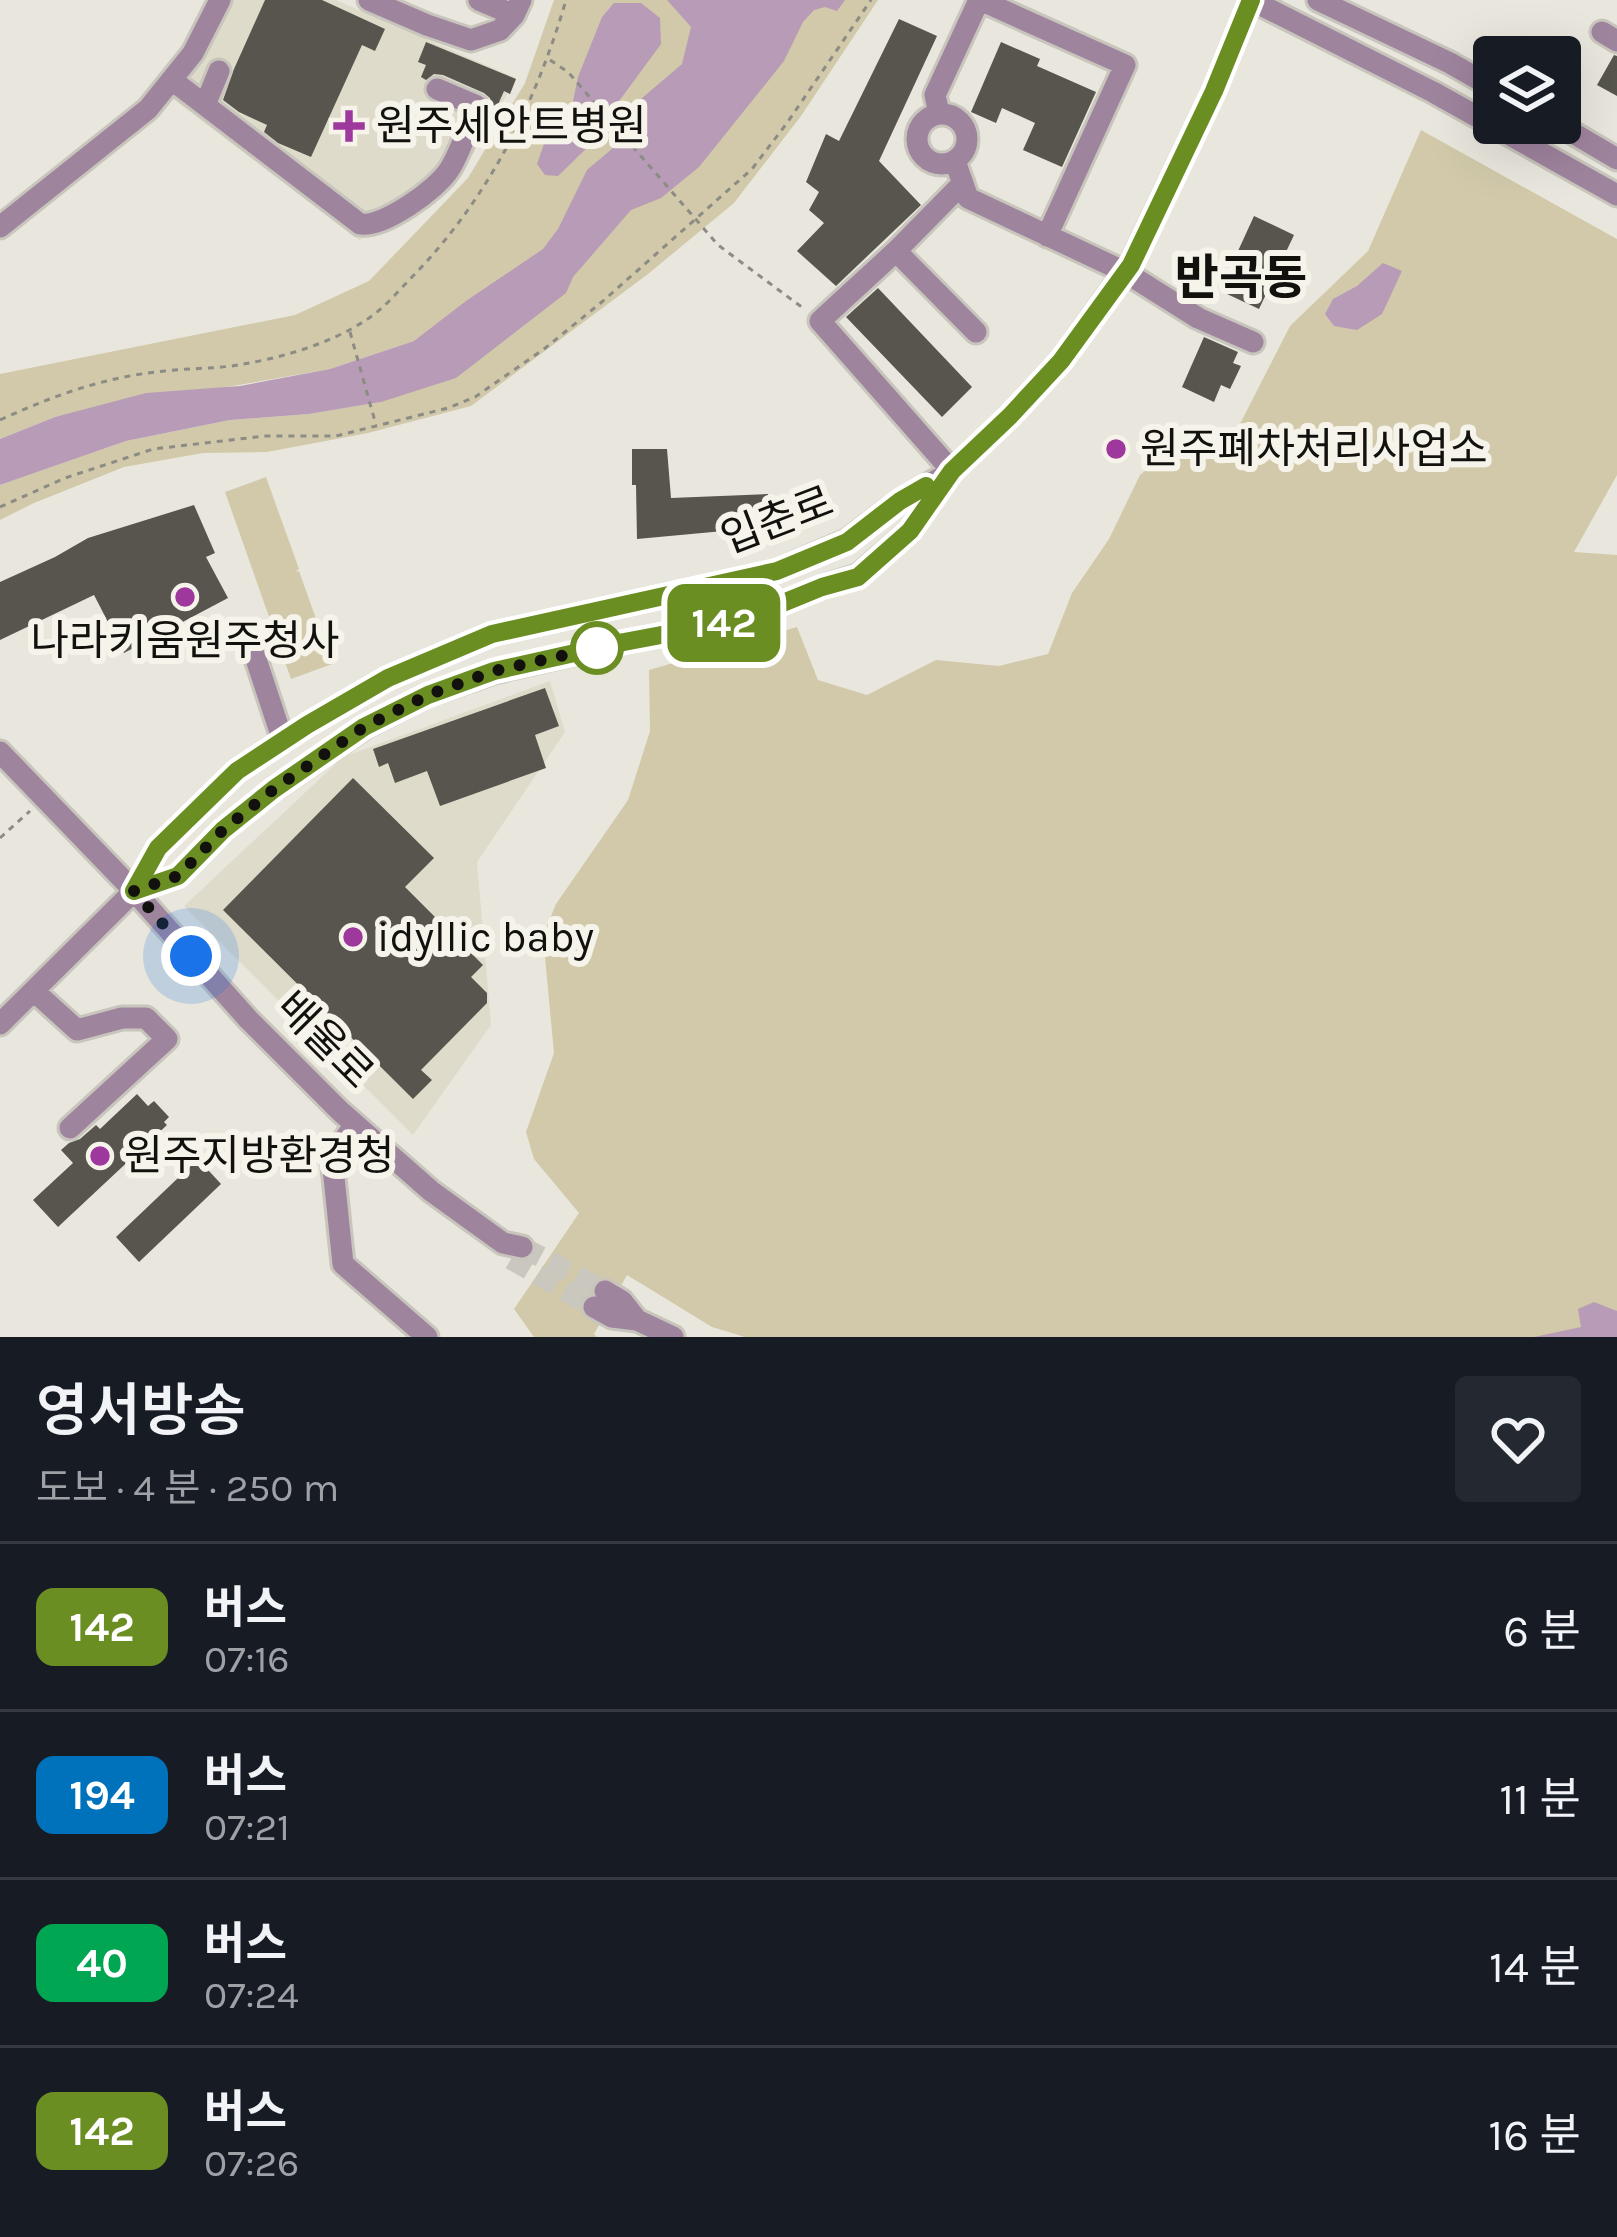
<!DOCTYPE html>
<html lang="ko">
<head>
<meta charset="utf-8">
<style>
	body { margin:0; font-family:Karla,"Noto Sans KR",sans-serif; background:#242831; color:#f1f3f6; height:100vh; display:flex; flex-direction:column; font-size:45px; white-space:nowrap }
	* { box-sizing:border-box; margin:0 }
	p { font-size:39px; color:#9ea1a6 }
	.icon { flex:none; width:66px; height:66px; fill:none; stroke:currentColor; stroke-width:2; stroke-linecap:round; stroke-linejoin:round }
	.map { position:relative; height:1337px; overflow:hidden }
	.panel { display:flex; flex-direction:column; background:#171b24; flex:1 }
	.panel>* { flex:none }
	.badge { padding:0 24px; border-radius:18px; font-size:42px; line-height:78px }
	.buttons { position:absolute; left:1473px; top:36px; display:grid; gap:24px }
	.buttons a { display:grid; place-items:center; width:108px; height:108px; border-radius:12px; background:#171b24; box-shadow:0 12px 48px #0002; font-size:60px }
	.you { position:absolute; width:60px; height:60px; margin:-30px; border:9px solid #fff; border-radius:50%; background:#1a73e8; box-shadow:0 0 0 18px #1a73e833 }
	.map>.badge { position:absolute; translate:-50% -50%; box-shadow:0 0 0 6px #fff }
	.round { display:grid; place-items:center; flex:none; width:126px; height:126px; border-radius:12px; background:#242831 }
	.headline { display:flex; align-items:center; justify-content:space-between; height:204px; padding:0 36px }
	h1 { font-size:57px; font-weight:600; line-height:90px }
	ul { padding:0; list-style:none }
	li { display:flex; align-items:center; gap:36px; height:168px; padding:0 36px; border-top:3px solid #363941 }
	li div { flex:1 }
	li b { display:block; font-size:45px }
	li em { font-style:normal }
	li .badge { min-width:132px; font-weight:700; text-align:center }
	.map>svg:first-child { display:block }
	.built { fill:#dfdbca }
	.green { fill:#d1c9aa }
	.water { fill:#b89bb6 }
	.building { fill:#57554d }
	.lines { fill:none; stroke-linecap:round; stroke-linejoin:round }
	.minor-tunnel { stroke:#c9c7be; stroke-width:21; stroke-dasharray:21 10; stroke-linecap:butt }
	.minor-casing { stroke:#c7c5bc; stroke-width:27 }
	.path { stroke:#8c8b84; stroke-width:3; stroke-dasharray:6 6; stroke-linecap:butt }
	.minor { stroke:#9f849e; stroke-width:21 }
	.line-casing { stroke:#fff; stroke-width:27 }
	.line { stroke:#6b8e23; stroke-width:18 }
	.walk { stroke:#12110e; stroke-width:12; stroke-dasharray:0 21.6 }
	.poi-dot { fill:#9e389c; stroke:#f6f4ea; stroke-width:4.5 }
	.stop-dot { fill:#fff; stroke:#6b8e23; stroke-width:6 }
	.labels { text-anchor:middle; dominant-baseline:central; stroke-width:12; stroke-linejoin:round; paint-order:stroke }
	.poi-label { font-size:42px; fill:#12110e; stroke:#f6f4ea; text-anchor:start }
	.street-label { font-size:42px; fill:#12110e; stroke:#f6f4ea }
	.quarter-label { font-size:48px; font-weight:bold; fill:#12110e; stroke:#f6f4ea }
</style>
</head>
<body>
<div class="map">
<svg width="1617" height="1337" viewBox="0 0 1617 1337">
	<rect width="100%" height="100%" fill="#e9e7dd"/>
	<path class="built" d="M225,0H336L516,78L472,156L403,221L359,240L169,96Z
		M550,681L565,732L477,862L491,1025L413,1135L184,906L343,757Z"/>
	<path class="green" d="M554,0H878L801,116L734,203L648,274L471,406L368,433L267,452L203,453L124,467L34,503L0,520V485L126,441L230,420L309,414L381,402L414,341L330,369L55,417L0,439V374L295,315L369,281L468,178L525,83Z
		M1421,130L1617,239V475L1574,552L1617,555V1337H745L712,1327L627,1275L594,1334L597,1337H534L514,1309L579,1213L534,1159L526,1132L554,1053L543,936L556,904L628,800L650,731L649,670L797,627L818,680L867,695L936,660L999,666L1048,654L1072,593L1109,539L1140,475L1168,452L1215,446L1241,422L1290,326L1368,251Z
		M266,477L299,569L295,572L299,571L332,664L291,679L225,492Z"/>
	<path class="water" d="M667,0H845L837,11L825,7L814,10L803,22L784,61L699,167L661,198L631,210L573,277L566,293L456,378L381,402L309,414L230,420L126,441L0,485V439L55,417L146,393L240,386L330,369L414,341L466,301L543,249L558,229L587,170L613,148L626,132L621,116L682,64L691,27Z
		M614,3H641L660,18L661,44L603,123L592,143L558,176L545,175L537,164L546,138L561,116L572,106L578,77L602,17Z
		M1383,263L1402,271L1382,314L1357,330L1334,326L1325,314L1333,299L1357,286Z
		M1594,1302L1617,1311V1337H1534L1581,1327L1578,1309Z"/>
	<path class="building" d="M265,0H322L385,29L375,51L362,45L311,157L278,143L264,132L267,125L239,112L223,100L234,69Z
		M899,19L937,36L879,161L921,205L836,286L797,251L824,223L809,210L819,192L806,182L826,134L839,141Z
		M426,42L516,79L510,94L504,91L496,109L492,107L490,98L484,93L443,75L434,74L426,80L421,77L426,65L418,62Z
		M1001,42L1040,59L1037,66L1096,92L1062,167L1023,150L1035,123L1002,108L996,123L971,112Z
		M1614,55L1617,56V96L1597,85Z
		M1254,216L1294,235L1259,309L1227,294L1245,255L1238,251Z
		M878,288L972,387L942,417L846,317Z
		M1204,337L1238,352L1233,363L1241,366L1230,389L1221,385L1214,402L1182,387Z
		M632,449H667L671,498L768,494V527L637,539L636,485H632Z
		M194,505L215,553L206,557L228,598L124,653L94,595L0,640V582L55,557L88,538Z
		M545,688L559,726L535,735L546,768L440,806L427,771L395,783L388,763L379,767L373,749Z
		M353,778L434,858L405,887L483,965L471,977L487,993V1003L421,1070L432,1080L413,1099L223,910Z
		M137,1094L148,1106L154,1101L169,1117L164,1122L167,1125L58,1227L33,1200L73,1163L61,1150L69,1143L80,1139L96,1125L100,1129Z
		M198,1159L221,1184L139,1262L116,1237Z"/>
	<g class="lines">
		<path class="minor-tunnel" d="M522,1247L605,1291
			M511,1259L594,1307"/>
		<g class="minor-casing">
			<path id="minor" d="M369,0L427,25L471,40L500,30L514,15L521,0
				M479,0L514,15
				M980,0L1125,65L1047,236
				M1251,0L1433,92L1617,195
				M1318,0L1450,63L1494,88
				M1602,32L1617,41
				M172,80L360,224C383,228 437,189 449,170C461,152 468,126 477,106L437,89
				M205,105L219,71
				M917 139a25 25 0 1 1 50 0a25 25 0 1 1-50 0Z
				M939,114L935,95L979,0
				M1556,123L1617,159
				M955,161L968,198L1125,272L1198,318L1253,342
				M963,183L896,251L976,332
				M0,227L148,109L193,53L220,0
				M896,251L820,321L952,471
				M254,653L283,741
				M0,752L134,891L248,1019L340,1111L431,1191L503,1243L522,1247
				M134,891L178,876L223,830L274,789L365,727L428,695L494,672L624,642L741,620L822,587L858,576L910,531L952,471L1009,417L1061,361L1131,264L1214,91L1251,0
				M34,991L77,1030L122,1018H146L167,1039L70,1128
				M0,1024L134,891L158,848L237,771L307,725L388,678L492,634L777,571L847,541L900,501L947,474
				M355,1124L332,1158L343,1264L427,1337
				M605,1291L622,1301L637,1320L673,1337
				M594,1307L612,1317L637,1320"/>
		</g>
		<path class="path" d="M550,60L568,72L718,245L803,308
			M350,332L376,425
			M0,420C55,395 104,377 165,371C189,368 214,369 238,365C281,358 330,344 366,320C384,309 398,291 413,276C488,199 536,103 566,0
			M0,507L65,478L153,449L265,436H336L448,408L475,397L544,349L603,301L752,169L787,123L871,0
			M0,838L30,811"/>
		<use href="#minor" class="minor"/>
	</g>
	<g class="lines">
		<g class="line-casing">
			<path id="line" d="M926,486L900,501L847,542L777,571L492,634L388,678L307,725L237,771L158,848L134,891L178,876L223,830L274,789L364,727L428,695L494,671L624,642L741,620L822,587L858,577L910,531L952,471L1010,416L1061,361L1131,265L1214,91L1251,0"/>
		</g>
		<use href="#line" class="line"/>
		<path class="walk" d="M191,956L134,891L178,876L223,830L274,789L364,727L428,695L494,671L597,648"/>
	</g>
	<g class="poi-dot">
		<path d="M343 108h12v12h12v12h-12v12h-12v-12h-12v-12h12z"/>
		<circle cx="1116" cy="449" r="12"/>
		<circle cx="185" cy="597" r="12"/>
		<circle cx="353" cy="937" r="12"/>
		<circle cx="100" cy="1156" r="12"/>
	</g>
	<circle class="stop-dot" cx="597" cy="648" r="24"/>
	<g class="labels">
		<g class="poi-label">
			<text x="376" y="126">원주세안트병원</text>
			<text x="1140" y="449">원주폐차처리사업소</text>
			<text x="185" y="641" text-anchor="middle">나라키움원주청사</text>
			<text x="377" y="937">idyllic baby</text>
			<text x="124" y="1156">원주지방환경청</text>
		</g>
		<g class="street-label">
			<text transform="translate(777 520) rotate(-21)">입춘로</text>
			<text transform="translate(325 1040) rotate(45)">배울로</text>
		</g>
		<g class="quarter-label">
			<text x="1241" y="278">반곡동</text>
		</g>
	</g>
</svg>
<div class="buttons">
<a><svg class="icon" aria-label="layers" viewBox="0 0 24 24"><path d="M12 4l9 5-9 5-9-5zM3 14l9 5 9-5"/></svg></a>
</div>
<div class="you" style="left:191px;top:956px"></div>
<b class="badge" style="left:724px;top:623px;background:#6b8e23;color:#fff">142</b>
</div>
<section class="panel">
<div class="headline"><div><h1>영서방송</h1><p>도보 · 4 분 · 250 m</p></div><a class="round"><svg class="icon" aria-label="heart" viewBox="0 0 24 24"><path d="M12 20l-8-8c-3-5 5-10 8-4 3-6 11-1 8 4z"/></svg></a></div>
<ul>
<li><span class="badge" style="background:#6b8e23;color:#fff">142</span><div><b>버스</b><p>07:16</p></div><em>6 분</em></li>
<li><span class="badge" style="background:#0072bc;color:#fff">194</span><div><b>버스</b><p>07:21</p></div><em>11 분</em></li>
<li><span class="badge" style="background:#00a651;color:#fff">40</span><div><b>버스</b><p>07:24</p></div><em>14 분</em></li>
<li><span class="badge" style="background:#6b8e23;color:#fff">142</span><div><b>버스</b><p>07:26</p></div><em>16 분</em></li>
</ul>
</section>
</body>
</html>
